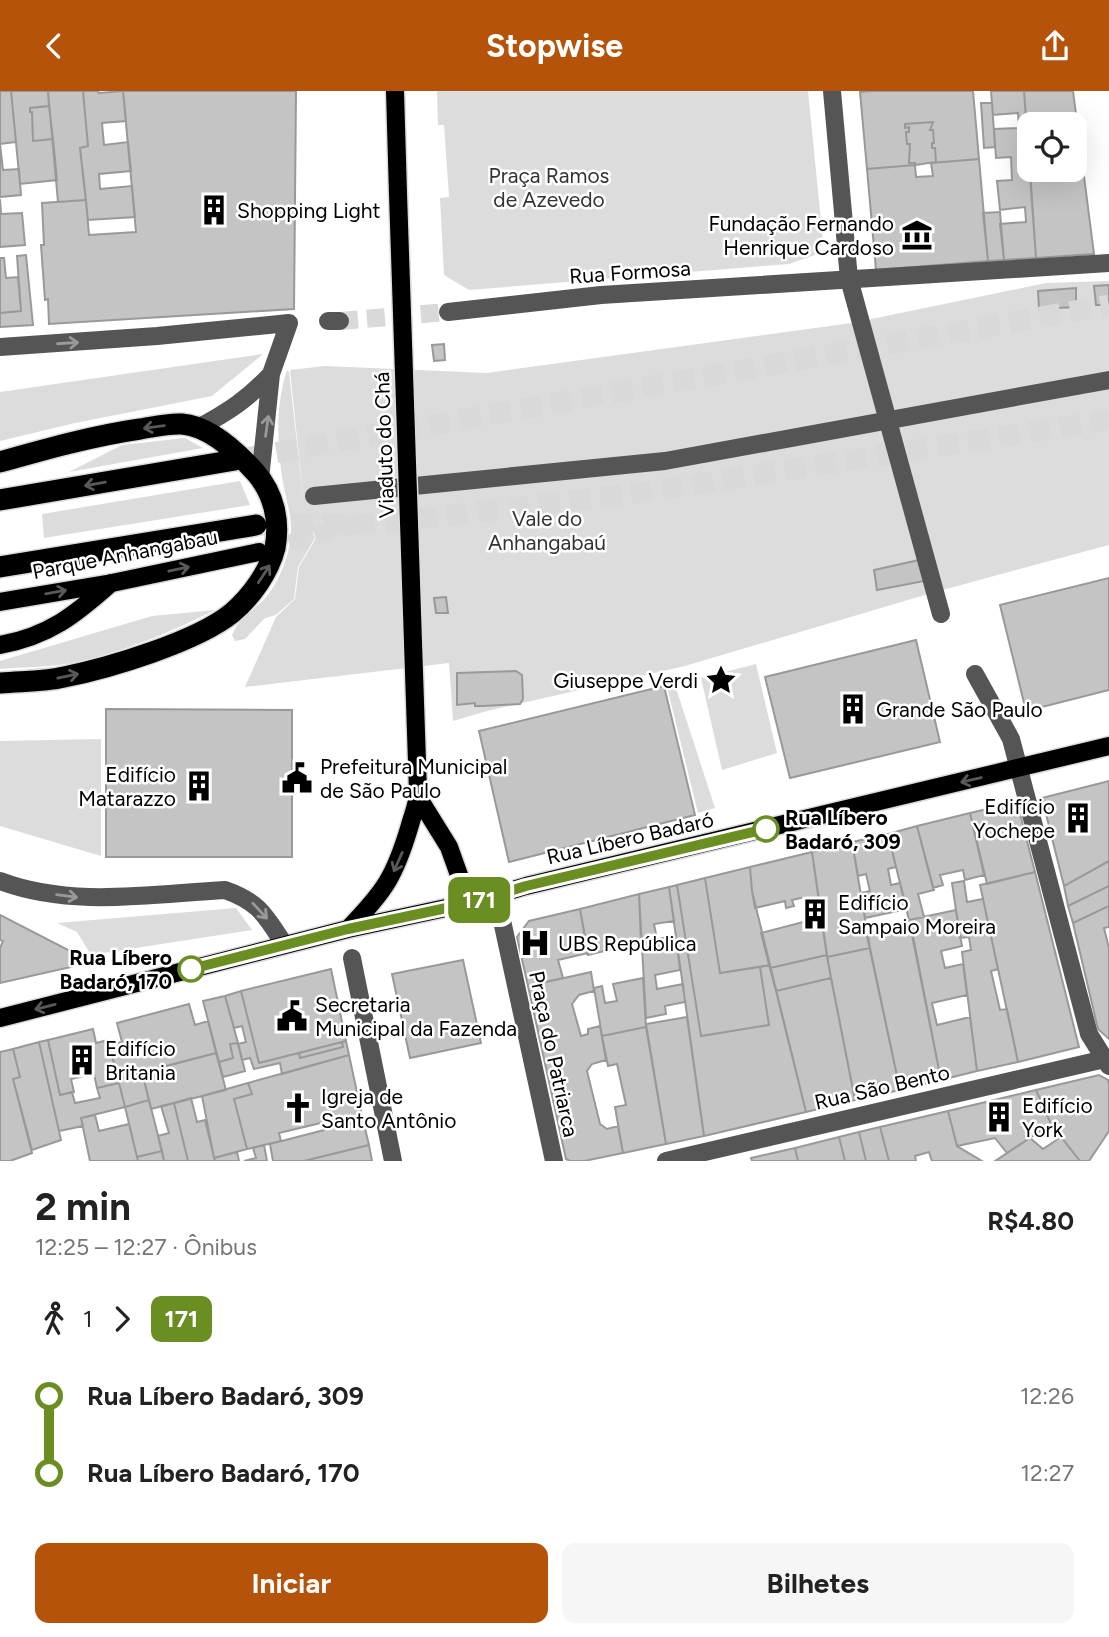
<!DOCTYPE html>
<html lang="pt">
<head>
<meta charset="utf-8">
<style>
	body { margin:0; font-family:Figtree,sans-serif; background:#f6f6f6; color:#222; height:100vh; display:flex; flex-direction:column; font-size:26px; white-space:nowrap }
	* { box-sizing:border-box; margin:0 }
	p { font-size:23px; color:#767676 }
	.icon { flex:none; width:38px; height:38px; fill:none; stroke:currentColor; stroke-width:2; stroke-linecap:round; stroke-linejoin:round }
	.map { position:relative; height:1070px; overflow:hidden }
	.drawer { display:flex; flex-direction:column; background:#fff; flex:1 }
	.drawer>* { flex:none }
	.badge { padding:0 14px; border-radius:10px; font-size:24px; line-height:46px }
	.fabs { position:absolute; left:1017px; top:21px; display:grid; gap:14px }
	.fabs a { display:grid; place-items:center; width:70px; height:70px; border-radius:14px; background:#fff; box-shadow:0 7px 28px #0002; font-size:35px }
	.map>.badge { position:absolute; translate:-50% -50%; box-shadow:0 0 0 4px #fff }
	.legs { display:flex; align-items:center; gap:10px; height:77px; padding:0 35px; font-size:23px }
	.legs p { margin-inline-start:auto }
	.summary { display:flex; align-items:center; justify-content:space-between; height:119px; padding:0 35px }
	h1 { font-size:38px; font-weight:700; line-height:52px }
	.button { display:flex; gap:14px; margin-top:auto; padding:14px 35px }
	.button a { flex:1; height:80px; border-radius:14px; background:#b45309; color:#fff; font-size:28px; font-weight:700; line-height:80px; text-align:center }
	.button a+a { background:#f6f6f6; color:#222 }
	ul { padding:0 35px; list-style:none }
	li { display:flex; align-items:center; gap:24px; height:77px; font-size:26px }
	li i { display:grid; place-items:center; width:10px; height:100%; margin:0 9px; background:currentColor }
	li i::after { content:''; width:18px; height:18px; margin:-9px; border:5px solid; border-radius:50%; background:#fff }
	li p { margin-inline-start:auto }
	li:first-child i { background:linear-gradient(#0000 50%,currentColor 0) }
	li:last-child i { background:linear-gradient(currentColor 50%,#0000 0) }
	header { display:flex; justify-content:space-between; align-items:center; height:91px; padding:0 35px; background:#b45309; color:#fff; font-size:32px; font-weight:700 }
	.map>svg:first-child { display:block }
	.green { fill:#dcdcdc }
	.building { fill:#c4c4c4; stroke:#999; stroke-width:2 }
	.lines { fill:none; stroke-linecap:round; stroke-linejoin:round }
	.minor-tunnel { stroke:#d9d9d9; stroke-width:18; stroke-dasharray:18 9; stroke-linecap:butt }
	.major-tunnel { stroke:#d9d9d9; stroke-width:18; stroke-dasharray:18 9; stroke-linecap:butt }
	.highway-tunnel { stroke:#d9d9d9; stroke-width:21; stroke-dasharray:21 10; stroke-linecap:butt }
	.major-casing { stroke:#dbdbdb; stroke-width:21 }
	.highway-casing { stroke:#dbdbdb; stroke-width:24 }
	.minor { stroke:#555; stroke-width:18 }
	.major { stroke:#000; stroke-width:18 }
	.highway { stroke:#000; stroke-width:21 }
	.major-bridge-casing { stroke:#dbdbdb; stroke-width:21; stroke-linecap:butt }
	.major-bridge { stroke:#000; stroke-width:18 }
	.oneway { stroke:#999 }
	.oneway2 { stroke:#595959 }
	.line-1-casing { stroke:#fff; stroke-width:16 }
	.line-1 { stroke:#6b8e23; stroke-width:10 }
	.stop-1-dot { fill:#fff; stroke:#6b8e23; stroke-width:3.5 }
	.labels { text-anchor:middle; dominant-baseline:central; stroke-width:5; stroke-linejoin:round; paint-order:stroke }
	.park-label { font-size:21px; fill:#333; stroke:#fff }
	.poi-label { font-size:21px; fill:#000; stroke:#fff; text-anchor:start }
	.street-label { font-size:21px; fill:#000; stroke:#fff }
	.stop-label { font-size:21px; font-weight:bold; fill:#000; stroke:#fff; text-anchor:start }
</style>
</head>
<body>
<header><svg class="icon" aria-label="back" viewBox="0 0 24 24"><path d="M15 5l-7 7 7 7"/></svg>Stopwise<svg class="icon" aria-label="share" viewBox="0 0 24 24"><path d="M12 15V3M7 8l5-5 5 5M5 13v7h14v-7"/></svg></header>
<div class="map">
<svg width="1109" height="1070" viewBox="0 0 1109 1070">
	<rect width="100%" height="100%" fill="#fff"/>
	<path class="green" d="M437,0H808L823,150L815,164L789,173L469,199L444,184L440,107L449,106L444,34H438Z
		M1109,190V454L935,501L685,575L487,620L453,630L449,572L245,596L276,526L295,508L299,476L316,447L304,416L315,447L298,476L294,508L276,524L265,527L245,548L235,550L232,544C241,523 255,520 267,505C276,494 285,474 288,461C295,431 288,419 283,392C277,354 275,316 287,279L289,281L304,414L290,279L325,275L487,282L852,232L1046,192Z
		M263,263L212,305L75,332L0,350V301Z
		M185,347L203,357L69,381L122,354Z
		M240,390L250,414L44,447L42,423Z
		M215,519C174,540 122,561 77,571C52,576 25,576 0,578V570L152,525Z
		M756,573L777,662L722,679L701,587Z
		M675,594L715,717L698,722L667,596Z
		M101,648V765L0,735V650Z
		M236,817L252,839L91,864L77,841L57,832Z"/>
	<path class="building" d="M0,0H11L16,51L0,53L3,79L19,78L21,104L0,106Z
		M11,0H48L49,15L30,17V21H32L33,50L53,48L57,89L20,93Z
		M48,0H83L88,55L80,57L86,109L58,111Z
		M83,0H98L99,2L123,0L126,30L102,32L104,54L128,51L131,80L99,83L100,98L132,95L135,126L88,129L80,57L88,55Z
		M123,0H296L294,218L49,233L48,208L45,209L41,154H44L42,112L86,109L89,144L136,141Z
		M871,0H973L979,68L931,72L936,71L935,57H932V52H934L933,39H930L933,31L905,33V37L909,36V41H906L907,53H910L909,72H915V74L867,78L860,1Z
		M991,0H1024L1036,167L1004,169L1000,133L1026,131L1025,116L1000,119L997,90L1012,89L1011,66L996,67L994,38L1019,37L1018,22L993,24Z
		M1024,0H1073L1094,163L1036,167L1030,79H1074V33H1029V64Z
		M981,12H992L995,56L984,57Z
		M49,15L53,48L33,50L32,21H30V17Z
		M933,31L930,39H933L934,52H932V57H935L936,71L915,74V72H909L910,53H907L906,41H909V36L905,37V33Z
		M979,68L988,170L876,179L867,78L915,74L916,86L933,85L931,72Z
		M0,108L1,123L22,122L25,154L0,156Z
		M1000,121L1004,169L988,170L983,122Z
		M26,164L33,234L0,236V222L21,220L17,165Z
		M0,167H4L6,187L18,186L21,220L0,222Z
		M1109,194V214H1096L1094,195Z
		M1076,197V216L1039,218L1038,200Z
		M444,253L445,269L434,270L432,254Z
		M919,469L924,490L877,499L874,479Z
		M1109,487V599L1026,620L1000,514Z
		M446,506L448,522H436L434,507Z
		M916,549L940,651L790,687L765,586Z
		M516,580L522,584L523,608L520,613L483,615H475V612L457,614V582Z
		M664,595L695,724L509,771L479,640Z
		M106,618L292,619V766H106Z
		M1109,690V770L1064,795L1042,707Z
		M1017,711L1035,781L987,793L970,722Z
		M970,722L984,784L965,789L963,779L940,784L943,794L933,797L917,735Z
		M917,735L934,799L918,803L924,826L909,829L888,743Z
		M888,743L896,776L888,778L891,794L900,792L907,818L865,827L861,802L870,800L866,783L858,785L852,751Z
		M852,751L870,857L827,866L812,761Z
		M812,761L827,864L770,877L761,842L811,829L805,806L792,809L794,815L786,817L785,810L755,817L752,800L750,776Z
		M1109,770V795L1068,815L1064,795Z
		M750,776L752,800L770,874L720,882L705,787Z
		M1035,781L1079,956L1018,971L980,794Z
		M705,787L720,882L760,876L769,934L701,945L677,794Z
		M964,790L967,811L983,808L998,878L991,880L1000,919L1007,918L1018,971L977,980L962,861L971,859L969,846L960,847L952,792Z
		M677,794L701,945L769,934L760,876L770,874L806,1021L704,1045L669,796Z
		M1109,795V815L1073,832L1068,815Z
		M669,796L674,830L654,833L657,848L676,845L680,879L655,884L657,898L683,893L685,911L665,915L666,923L646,927L639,803Z
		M639,803L641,851L588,864L580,818Z
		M1109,815V836L1104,837L1109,857V948L1098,938L1073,832Z
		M580,818L588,862L558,869L563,887L528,895L517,846L529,830Z
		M956,819L962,855L941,860L945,877L963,873L967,904L932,912L937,934L970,926L977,980L941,989L909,829Z
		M0,824L74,862L71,876L0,892V857L3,850L0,849Z
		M911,835L941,989L900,999L867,845Z
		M870,857L900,999L855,1009L827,866Z
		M827,864L831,887L776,900L770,877Z
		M463,869L481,952L410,967L392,883Z
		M331,878L346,950L259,972L241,900Z
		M591,881L594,900L579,904L572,913L581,945L588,943V938L600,935L606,969L592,973L587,980L600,1033L607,1038L618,1035L623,1062L584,1070H570L566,1068L528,895Z
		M643,887L646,936L602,945L594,897L602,895L605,912L617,910L613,893Z
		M831,887L855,1009L806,1021L776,900Z
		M241,900L259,972L299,962L300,967L343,956L342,951L346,950L349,964L282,983L280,972L254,978L250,967L242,969L238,953L246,951L242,935L234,937L225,905Z
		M225,905L238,952L230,953L233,967L219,971L203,910Z
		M189,913L195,934L208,930L216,962L118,988L109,954L122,951L117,932Z
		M687,926L704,1045L666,1053L646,933Z
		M646,936L666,1053L623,1062L615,1016L626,1014L617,973L608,975L602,945Z
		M93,938L96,952L108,949L119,992L97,997L94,983L71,988L74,1001L60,1004L48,949Z
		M48,949L60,1004L72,1001L75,1012L100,1007L97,997L119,992L125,1016L81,1027L83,1035L59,1040L39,951Z
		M39,951L61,1049L32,1059L13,988L20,986L13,958Z
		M342,951L343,956L300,967L299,962Z
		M238,952L245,980L223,986L219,971L233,967L230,953Z
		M13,958L20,986L13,988L32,1062L10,1070H0V961Z
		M216,962L226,999L151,1018L142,981Z
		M349,964L363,1029L348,1033L346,1026L279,1042L281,1050L247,1058L234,1008L252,1003L248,992Z
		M142,981L149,1009L125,1016L118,988Z
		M1099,984L1108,989L1109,993V1040L1089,1070H1080L1051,1033L1036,999Z
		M248,992L252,1003L234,1008L247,1058L214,1067L202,1005Z
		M1036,999L1051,1033L1007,1062L995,1047L957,1055L948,1020Z
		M191,1007L197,1031L205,1029L215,1070H188L174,1012Z
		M149,1009L162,1060L137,1066L125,1016Z
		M174,1012L188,1070H164L158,1045L169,1042L161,1015Z
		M948,1020L957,1055L982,1070H932L929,1061L915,1065L916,1070H889L880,1036Z
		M95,1024L99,1040L129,1033L138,1070H90L81,1027Z
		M363,1029L369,1054L304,1070H273L270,1053Z
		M880,1036L889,1070H866L859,1041Z
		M859,1041L866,1070H845L839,1046Z
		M839,1046L845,1070H798L795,1057Z
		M1061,1046L1080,1070H995L1030,1047L1043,1058Z
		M264,1054L267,1070H244L256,1067L253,1057Z
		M369,1054L372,1070H304Z
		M795,1057L798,1070H752L751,1067Z
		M162,1060L164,1070H138L137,1066Z
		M237,1061L239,1070H215L214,1067Z"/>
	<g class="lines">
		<path class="minor-tunnel" d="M340,230L448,221"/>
		<path class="major-tunnel" d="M263,460L359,432"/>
		<path class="highway-tunnel" d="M246,367L1109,214
			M261,434L375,433L639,402L1109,329"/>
		<g class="major-casing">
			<path id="major" d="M395,0L398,103
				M0,511L112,492L259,461
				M0,554C49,545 75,524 111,492
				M418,706L449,756L469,812
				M348,838C385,800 395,785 410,734C413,723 418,712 418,701
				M0,927L348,838L469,812L526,795L1109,655"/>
		</g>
		<g class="highway-casing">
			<path id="highway" d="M0,371C46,358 92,345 140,338C153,336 168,332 182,333C210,335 238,362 256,382C274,403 280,430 275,457C269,481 251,506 232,522C196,551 109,577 64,586C43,591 21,590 0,592
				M0,409L235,369
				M0,476L256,434"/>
		</g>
		<path class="minor" d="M832,0L849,188L941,523
			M448,221L601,204L1109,172
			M328,230H340
			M0,256L157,245L289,232L271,283L260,388
			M198,337C228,321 248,308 271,283
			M314,405L665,370L1109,289
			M975,583L1011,648L1089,943L1109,975
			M0,790C71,817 151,803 225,799C259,811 265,824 284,853
			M501,825L554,1070
			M352,867L393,1070
			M666,1070L1109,967"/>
		<use href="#major" class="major"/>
		<use href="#highway" class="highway"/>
		<g class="major-bridge-casing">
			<path id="major-bridge" d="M398,103L418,701"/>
		</g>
		<use href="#major-bridge" class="major-bridge"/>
	</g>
	<defs><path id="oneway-shaft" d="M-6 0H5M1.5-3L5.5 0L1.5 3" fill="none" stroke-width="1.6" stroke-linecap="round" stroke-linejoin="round" transform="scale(1.75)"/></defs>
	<g class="oneway">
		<use href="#oneway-shaft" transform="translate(68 252) rotate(-4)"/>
		<use href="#oneway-shaft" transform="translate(267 335) rotate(-82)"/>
		<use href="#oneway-shaft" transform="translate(67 805) rotate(7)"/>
		<use href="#oneway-shaft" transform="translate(260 820) rotate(47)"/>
	</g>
	<g class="oneway2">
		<use href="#oneway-shaft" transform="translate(154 336) rotate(172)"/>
		<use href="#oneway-shaft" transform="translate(95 393) rotate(170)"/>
		<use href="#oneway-shaft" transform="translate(179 478) rotate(-12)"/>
		<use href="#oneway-shaft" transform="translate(264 483) rotate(-57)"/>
		<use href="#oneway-shaft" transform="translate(56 501) rotate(-10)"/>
		<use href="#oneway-shaft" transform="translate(68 585) rotate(-12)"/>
		<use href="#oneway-shaft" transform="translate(971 689) rotate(167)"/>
		<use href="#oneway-shaft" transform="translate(398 771) rotate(114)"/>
		<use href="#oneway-shaft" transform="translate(45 916) rotate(166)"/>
	</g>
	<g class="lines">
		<g class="line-1-casing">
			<path id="line-1" d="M191,878L348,838L470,812L526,795L766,738"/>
		</g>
		<use href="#line-1" class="line-1"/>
	</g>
	<defs>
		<g id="building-bare" transform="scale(2.415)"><path d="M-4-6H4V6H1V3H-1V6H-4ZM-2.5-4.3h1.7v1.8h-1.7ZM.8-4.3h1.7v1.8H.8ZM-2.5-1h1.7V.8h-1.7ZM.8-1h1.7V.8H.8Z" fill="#000" stroke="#fff" stroke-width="2.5" paint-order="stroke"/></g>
		<g id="museum-bare" transform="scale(2.415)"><path d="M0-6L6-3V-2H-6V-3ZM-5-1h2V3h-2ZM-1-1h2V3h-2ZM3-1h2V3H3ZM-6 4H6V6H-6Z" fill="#000" stroke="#fff" stroke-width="2.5" paint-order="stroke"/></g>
		<g id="sight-bare" transform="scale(2.415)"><path d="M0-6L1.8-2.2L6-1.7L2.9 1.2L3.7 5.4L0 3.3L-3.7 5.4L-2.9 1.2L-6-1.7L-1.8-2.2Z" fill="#000" stroke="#fff" stroke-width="2.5" paint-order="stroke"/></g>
		<g id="civic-bare" transform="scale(2.415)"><path d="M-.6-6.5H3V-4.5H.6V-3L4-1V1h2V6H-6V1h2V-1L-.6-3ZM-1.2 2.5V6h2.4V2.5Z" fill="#000" stroke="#fff" stroke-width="2.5" paint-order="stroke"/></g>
		<g id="hospital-bare" transform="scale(2.415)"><path d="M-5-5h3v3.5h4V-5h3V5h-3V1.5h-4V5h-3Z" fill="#000" stroke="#fff" stroke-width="2.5" paint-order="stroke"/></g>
		<g id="church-bare" transform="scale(2.415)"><path d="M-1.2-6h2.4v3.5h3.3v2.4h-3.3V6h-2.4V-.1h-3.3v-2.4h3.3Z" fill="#000" stroke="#fff" stroke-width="2.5" paint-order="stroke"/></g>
	</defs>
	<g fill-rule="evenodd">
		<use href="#building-bare" x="214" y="119"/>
		<use href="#museum-bare" x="917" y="144"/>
		<use href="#sight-bare" x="721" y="589"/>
		<use href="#building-bare" x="853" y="618"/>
		<use href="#civic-bare" x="297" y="687"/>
		<use href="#building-bare" x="199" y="695"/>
		<use href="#building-bare" x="1078" y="727"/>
		<use href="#building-bare" x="815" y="823"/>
		<use href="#hospital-bare" x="535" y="852"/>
		<use href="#civic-bare" x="292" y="925"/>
		<use href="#building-bare" x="82" y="969"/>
		<use href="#church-bare" x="298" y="1017"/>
		<use href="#building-bare" x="999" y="1026"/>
	</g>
	<g class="stop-1-dot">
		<circle cx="766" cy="738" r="12"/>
		<circle cx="191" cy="878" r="12"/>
	</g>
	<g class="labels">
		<g class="park-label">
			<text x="549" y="84">Praça Ramos<tspan x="549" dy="24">de Azevedo</tspan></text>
			<text x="547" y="427">Vale do<tspan x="547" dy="24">Anhangabaú</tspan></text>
		</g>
		<g class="poi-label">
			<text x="237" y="119">Shopping Light</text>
			<text x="894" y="132" text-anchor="end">Fundação Fernando<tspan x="894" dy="24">Henrique Cardoso</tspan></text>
			<text x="698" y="589" text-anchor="end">Giuseppe Verdi</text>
			<text x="876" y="618">Grande São Paulo</text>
			<text x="320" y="675">Prefeitura Municipal<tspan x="320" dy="24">de São Paulo</tspan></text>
			<text x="176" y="683" text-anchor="end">Edifício<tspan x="176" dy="24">Matarazzo</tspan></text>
			<text x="1055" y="715" text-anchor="end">Edifício<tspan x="1055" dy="24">Yochepe</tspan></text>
			<text x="838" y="811">Edifício<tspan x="838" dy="24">Sampaio Moreira</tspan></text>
			<text x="558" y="852">UBS República</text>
			<text x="315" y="913">Secretaria<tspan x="315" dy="24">Municipal da Fazenda</tspan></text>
			<text x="105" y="957">Edifício<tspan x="105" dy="24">Britania</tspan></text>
			<text x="321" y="1005">Igreja de<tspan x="321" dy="24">Santo Antônio</tspan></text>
			<text x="1022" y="1014">Edifício<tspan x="1022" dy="24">York</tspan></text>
		</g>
		<g class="street-label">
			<text transform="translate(630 181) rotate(-4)">Rua Formosa</text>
			<text transform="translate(384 354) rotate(-92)">Viaduto do Chá</text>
			<text transform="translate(125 463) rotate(-11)">Parque Anhangabau</text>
			<text transform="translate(630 747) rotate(-13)">Rua Líbero Badaró</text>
			<text transform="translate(554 963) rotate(78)">Praça do Patriarca</text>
			<text transform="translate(882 996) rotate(-13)">Rua São Bento</text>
		</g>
		<g class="stop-label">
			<text x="785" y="726">Rua Líbero<tspan x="785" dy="24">Badaró, 309</tspan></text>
			<text x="172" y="866" text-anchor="end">Rua Líbero<tspan x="172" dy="24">Badaró, 170</tspan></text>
		</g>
	</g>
</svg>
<div class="fabs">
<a><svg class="icon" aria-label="locate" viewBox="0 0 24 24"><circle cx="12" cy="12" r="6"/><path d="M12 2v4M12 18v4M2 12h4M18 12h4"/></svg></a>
</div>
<b class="badge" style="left:479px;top:809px;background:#6b8e23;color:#fff">171</b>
</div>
<section class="drawer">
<div class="summary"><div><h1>2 min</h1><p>12:25 – 12:27 · Ônibus</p></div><b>R$4.80</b></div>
<div class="legs"><svg class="icon" aria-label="walk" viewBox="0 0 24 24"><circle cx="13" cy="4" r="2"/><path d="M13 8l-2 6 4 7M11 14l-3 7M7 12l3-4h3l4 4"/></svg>1<svg class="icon" aria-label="forward" viewBox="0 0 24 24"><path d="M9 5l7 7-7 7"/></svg><b class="badge" style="background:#6b8e23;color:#fff">171</b></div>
<ul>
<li><i style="color:#6b8e23"></i><b>Rua Líbero Badaró, 309</b><p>12:26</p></li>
<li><i style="color:#6b8e23"></i><b>Rua Líbero Badaró, 170</b><p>12:27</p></li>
</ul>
<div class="button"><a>Iniciar</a><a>Bilhetes</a></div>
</section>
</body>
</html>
